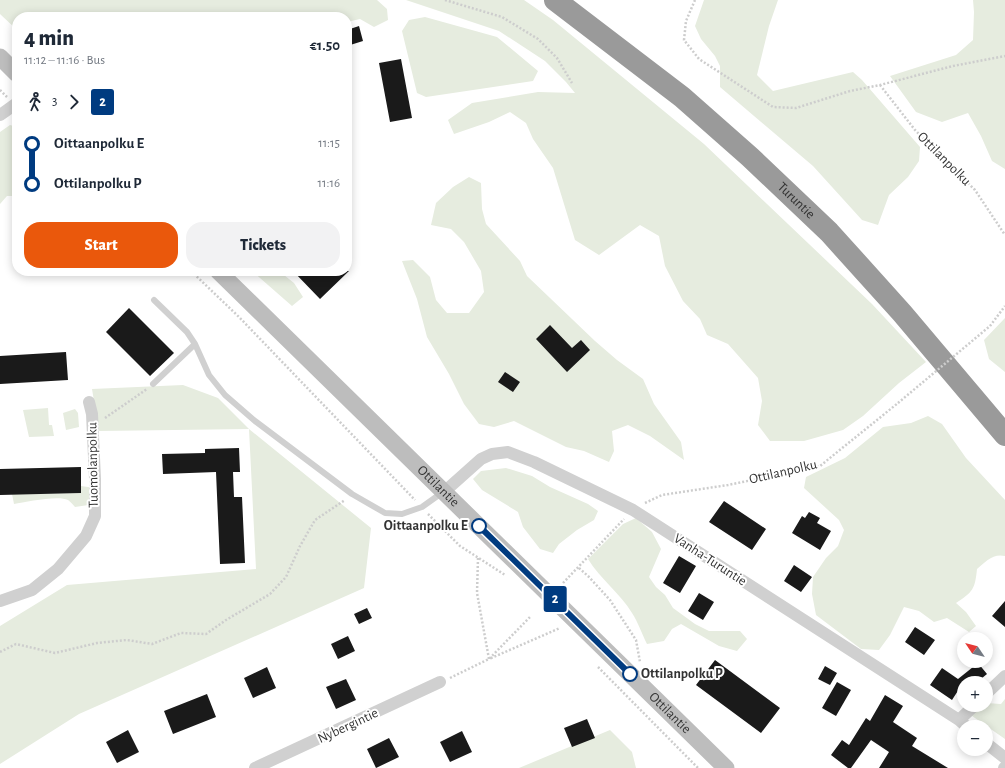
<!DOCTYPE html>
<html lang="en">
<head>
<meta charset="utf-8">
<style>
	body { margin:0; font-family:"Alegreya Sans",sans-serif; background:#f2f2f3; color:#1f2937; height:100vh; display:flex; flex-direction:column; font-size:15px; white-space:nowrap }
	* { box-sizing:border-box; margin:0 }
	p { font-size:13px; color:#747a83 }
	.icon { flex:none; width:22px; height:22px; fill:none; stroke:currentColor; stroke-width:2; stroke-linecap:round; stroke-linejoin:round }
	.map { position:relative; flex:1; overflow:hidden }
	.side { position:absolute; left:12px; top:12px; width:340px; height:264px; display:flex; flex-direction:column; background:#fff; border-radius:16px; box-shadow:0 2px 10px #0003 }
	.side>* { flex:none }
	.badge { padding:0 8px; border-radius:3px; font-size:14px; line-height:26px }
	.needle { width:26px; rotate:305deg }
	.fabs { position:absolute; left:957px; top:632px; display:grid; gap:8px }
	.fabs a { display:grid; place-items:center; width:36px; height:36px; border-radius:50%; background:#fff; box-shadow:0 2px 10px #0003; font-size:20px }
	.map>.badge { position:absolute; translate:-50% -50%; box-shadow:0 0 0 2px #fff }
	.legs { display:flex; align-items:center; gap:6px; height:44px; padding:0 12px; font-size:13px }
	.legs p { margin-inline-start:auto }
	.overview { display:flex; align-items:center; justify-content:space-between; height:68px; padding:0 12px }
	h1 { font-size:22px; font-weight:800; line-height:30px }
	.button { display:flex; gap:8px; margin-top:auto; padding:8px 12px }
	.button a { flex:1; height:46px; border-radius:16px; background:#ea580c; color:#fff; font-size:16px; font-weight:800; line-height:46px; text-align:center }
	.button a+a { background:#f2f2f3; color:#1f2937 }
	ul { padding:0 12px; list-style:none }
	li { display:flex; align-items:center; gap:14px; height:40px; font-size:15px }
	li i { display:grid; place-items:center; width:6px; height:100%; margin:0 5px; background:currentColor }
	li i::after { content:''; width:10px; height:10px; margin:-5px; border:3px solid; border-radius:50%; background:#fff }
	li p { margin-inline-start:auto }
	li:first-child i { background:linear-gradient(#0000 50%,currentColor 0) }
	li:last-child i { background:linear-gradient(currentColor 50%,#0000 0) }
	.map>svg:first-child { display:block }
	.green { fill:#e6ecdf }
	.building { fill:#1a1a1a }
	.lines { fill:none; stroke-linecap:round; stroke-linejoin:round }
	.path { stroke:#cdcdcd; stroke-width:2.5; stroke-dasharray:2 2; stroke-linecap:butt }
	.lane { stroke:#d0d0d0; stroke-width:6 }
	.street { stroke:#d0d0d0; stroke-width:12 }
	.secondary { stroke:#bdbdbd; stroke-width:17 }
	.highway { stroke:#9a9a9a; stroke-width:22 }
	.path-bridge { stroke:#cdcdcd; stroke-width:2.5; stroke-dasharray:2 2; stroke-linecap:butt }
	.line-1-casing { stroke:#fff; stroke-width:9 }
	.line-1 { stroke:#003b80; stroke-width:6 }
	.stop-1-dot { fill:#fff; stroke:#003b80; stroke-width:2 }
	.labels { text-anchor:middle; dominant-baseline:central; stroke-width:4; stroke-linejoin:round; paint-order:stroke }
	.street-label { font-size:14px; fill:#333; stroke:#fff }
	.stop-label { font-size:14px; font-weight:bold; fill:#333; stroke:#fff; text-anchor:end }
</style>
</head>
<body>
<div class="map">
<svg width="1005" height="768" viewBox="0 0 1005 768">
	<rect width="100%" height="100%" fill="#fff"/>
	<path class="green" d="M0,0H377L387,9L388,20L374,27L360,19L347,22V17H17V30L0,14Z
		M406,0H524L553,20L704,144L872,304L926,362L899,383L863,416L843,430L804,441H770L758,425L762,401L758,378L728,344L707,335L700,319L683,301L665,266L659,236L640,225L599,255L575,240L553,168L533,139L526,123L510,112L489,122L454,134L448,120L472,103L538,92L575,93L566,82L545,61L499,31Z
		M704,0H778L769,26L757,75L773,91L853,72L862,80L920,147L919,161L908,177L889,195L878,225L862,220L813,166L720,87V66L715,56L701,39L695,26Z
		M973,0H1005V169L992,161L981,136L968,113L942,122L916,112L890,76L956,55L973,40L974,12Z
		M425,17L497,37L538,71L533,81L426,97L417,93L402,31L409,20Z
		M10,125L17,127V196H7L0,204V132Z
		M469,177L481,183L482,209L486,224L520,261L527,276L595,341L617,360L643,379L654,404L681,442L684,460L650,436L628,425L612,431L614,451L609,462L584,451L566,447L514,421L494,427L479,424L464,404L449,374L427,337L417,299L402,261L413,260L430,277L436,300L447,313H469L484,292L481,271L464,242L451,229L431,225L436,203L453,187Z
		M252,271H279L294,283L303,297L292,306Z
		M1005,318V372L989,359L984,340Z
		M183,385L218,398L249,429L371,528L364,588L79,714L0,764V626L67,585L256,569L249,429L99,431L92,389Z
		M48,408L49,425H52L54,436L29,437L23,410Z
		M75,409L78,413L79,427L66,430L63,413Z
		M928,416L942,424L966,458L1005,500V556C993,553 985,562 977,569C975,589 973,592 956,603L966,612L976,626L969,632L947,618L934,622L919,611L904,607L890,635L879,650L861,649L816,615L812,594L813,577L826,558L838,546L844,530L839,520L804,488L806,477L845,458L883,427L911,423Z
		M506,468L532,476L550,487L588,504L598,511L594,520L577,530L559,544L553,553L540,549L523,527L518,512L482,490L473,479L481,471Z
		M81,486L95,488V504L75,507C73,505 71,502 68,500C58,495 26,502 14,504L12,494L81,493Z
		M636,518L652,532L661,549L649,577L656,587L665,595L673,608L695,624L709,631H740L747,639L737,651L719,646L681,624L672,629L664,641L647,644C642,634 638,622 632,613C620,593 600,579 588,559L623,524Z
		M1005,699V739L965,711L971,705H986V703L1001,704Z
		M610,730L632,752L636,768H519Z"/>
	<path class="building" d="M359,26L363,41L347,46V30Z
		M401,59L412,118L390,122L379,63Z
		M293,271H349L320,299Z
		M129,308L174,353L150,376L106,332Z
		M550,325L572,348L581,340L590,350L567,372L536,339Z
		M66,352L68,380L0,384V356Z
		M505,372L520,382L513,392L498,382Z
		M239,448L240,472H233L234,497H242L245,563L220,564L216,472L163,474L162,454L205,453V449Z
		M81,467V493L0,495V469Z
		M724,501L766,529L752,550L709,522Z
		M809,512L820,518L817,523L831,531L820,550L792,533L802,516L805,518Z
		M679,556L696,566L680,593L663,583Z
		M794,565L812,577L801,592L784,581Z
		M699,593L714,602L703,620L688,611Z
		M1005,601V627L992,616Z
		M367,608L372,618L359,624L354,614Z
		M915,627L935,640L924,655L905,642Z
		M348,636L355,651L338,659L331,644Z
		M715,660L780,708L761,733L696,685Z
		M978,663L987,674L976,683H963L952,700L930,685L942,668L958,679Z
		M825,666L837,673L830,685L818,679Z
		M267,667L276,688L253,698L244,678Z
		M346,679L356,700L336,709L326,687Z
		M837,682L851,690L836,716L822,708Z
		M207,694L216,717L173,734L164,711Z
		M885,695L903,706L893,722L917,738L912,746L948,768H879L889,752L871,740L851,768H848L831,755L842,740L849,745L866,718L870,721Z
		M587,719L595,738L572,747L564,728Z
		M128,730L139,752L117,763L106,742Z
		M462,731L472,752L450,762L440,742Z
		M389,738L399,757L376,768L367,749Z"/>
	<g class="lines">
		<path class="path" d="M445,0L502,17L538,39L557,58L572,83
			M695,0L686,21L684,40L699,59L773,107L796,108L850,91L880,85L953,66L1005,56
			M880,85L915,130L975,190L1005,235
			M0,90L7,97
			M191,271L239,317L415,500
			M990,326L1005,306
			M105,418L147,389
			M645,503L662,495L728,485L820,466L898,403
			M428,514L460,546L505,575
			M478,558L477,593L489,659L560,628
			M579,568L589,577L610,600L636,640L640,662
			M563,583L624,519
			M0,652L16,644L55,653L97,643L127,640L152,644L181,633L206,634L226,620L270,594L286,577L300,546L315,520L345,500
			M598,667L698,768
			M450,678L489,659L531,616"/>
		<path class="lane" d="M154,300L187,332L195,344L209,375L225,395L255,421L352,494L385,513L402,514L422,507L443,492
			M153,384L195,344"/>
		<path class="street" d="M0,115L17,103
			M444,492L481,459L492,454L508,452L534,462L633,510L959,720L967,727
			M0,601L32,590L58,569L86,536L95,516V479L92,414L89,402
			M986,694L1005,676
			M959,720L975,705
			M986,743L1005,758
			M255,768L440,682
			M1004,768L1005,767"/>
		<g class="secondary">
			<path d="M0,57L17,74"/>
			<path id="s1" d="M218,271L726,768"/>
		</g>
		<path class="highway" id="s2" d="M555,0L682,97L750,157L829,232L902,313L1005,435"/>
		<path class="path-bridge" d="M898,403L990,326"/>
	</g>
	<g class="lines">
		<g class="line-1-casing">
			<path id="line-1" d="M479,526L630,674"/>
		</g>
		<use href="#line-1" class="line-1"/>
	</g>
	<g class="stop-1-dot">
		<circle cx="479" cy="526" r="7"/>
		<circle cx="630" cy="674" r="7"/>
	</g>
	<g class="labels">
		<g class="street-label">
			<text transform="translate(944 159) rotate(45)">Ottilanpolku</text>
			<text stroke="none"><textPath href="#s2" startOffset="314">Turuntie</textPath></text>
			<text transform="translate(93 465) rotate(-91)">Tuomolanpolku</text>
			<text transform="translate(783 472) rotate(-13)">Ottilanpolku</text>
			<text stroke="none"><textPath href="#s1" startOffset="308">Ottilantie</textPath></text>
			<text transform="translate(710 560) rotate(33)">Vanha-Turuntie</text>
			<text stroke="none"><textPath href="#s1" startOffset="632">Ottilantie</textPath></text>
			<text transform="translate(348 726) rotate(-25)">Nybergintie</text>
		</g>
		<g class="stop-label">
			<text x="468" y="526">Oittaanpolku E</text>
			<text x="641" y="674" text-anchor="start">Ottilanpolku P</text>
		</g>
	</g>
</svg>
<div class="fabs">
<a><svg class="needle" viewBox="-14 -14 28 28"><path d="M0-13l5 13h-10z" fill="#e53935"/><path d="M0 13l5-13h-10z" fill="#747a83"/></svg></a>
<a>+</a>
<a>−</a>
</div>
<b class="badge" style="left:555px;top:599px;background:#003b80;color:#fff">2</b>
<section class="side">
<div class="overview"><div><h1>4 min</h1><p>11:12 – 11:16 · Bus</p></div><b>€1.50</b></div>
<div class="legs"><svg class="icon" aria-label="walk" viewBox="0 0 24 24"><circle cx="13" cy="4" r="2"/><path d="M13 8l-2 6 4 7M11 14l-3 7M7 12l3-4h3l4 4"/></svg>3<svg class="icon" aria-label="forward" viewBox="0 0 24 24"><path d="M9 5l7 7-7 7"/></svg><b class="badge" style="background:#003b80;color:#fff">2</b></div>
<ul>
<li><i style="color:#003b80"></i><b>Oittaanpolku E</b><p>11:15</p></li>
<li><i style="color:#003b80"></i><b>Ottilanpolku P</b><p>11:16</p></li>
</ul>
<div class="button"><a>Start</a><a>Tickets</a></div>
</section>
</div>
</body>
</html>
